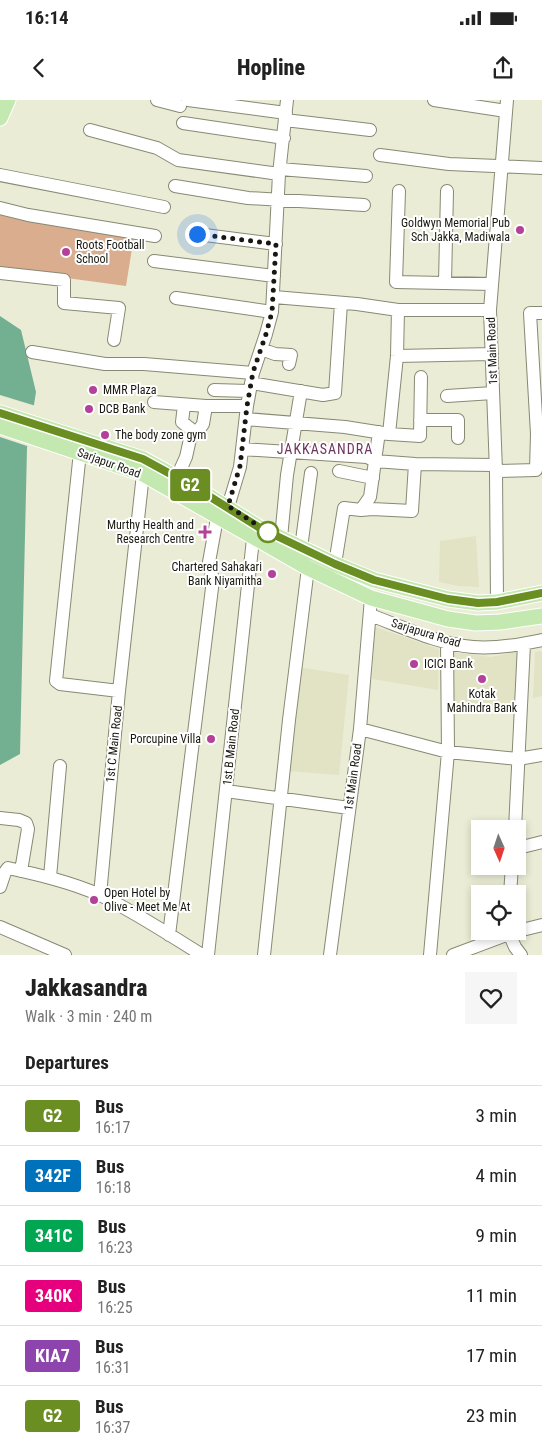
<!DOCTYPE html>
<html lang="en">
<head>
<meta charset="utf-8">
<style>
	body { margin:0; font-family:"Roboto Condensed",sans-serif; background:#f6f6f6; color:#222; height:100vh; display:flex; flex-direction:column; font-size:19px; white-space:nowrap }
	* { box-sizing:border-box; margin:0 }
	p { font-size:16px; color:#767676 }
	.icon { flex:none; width:28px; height:28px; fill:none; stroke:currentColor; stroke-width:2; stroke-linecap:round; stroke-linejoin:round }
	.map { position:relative; height:855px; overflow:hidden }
	.drawer { display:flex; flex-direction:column; background:#fff; flex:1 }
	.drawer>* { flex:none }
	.badge { padding:0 10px; border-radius:4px; font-size:18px; line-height:32px }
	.needle { width:32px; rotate:177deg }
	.tools { position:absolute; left:471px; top:720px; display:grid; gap:10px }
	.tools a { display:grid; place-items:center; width:55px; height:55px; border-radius:0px; background:#fff; box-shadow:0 2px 8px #0003; font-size:25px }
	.you { position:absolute; width:25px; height:25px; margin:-12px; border:4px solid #fff; border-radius:50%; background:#1a73e8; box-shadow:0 0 0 8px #1a73e833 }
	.map>.badge { position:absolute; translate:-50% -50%; box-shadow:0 0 0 2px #fff }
	h2 { padding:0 25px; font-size:19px; line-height:45px }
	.round { display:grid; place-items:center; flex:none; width:52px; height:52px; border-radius:0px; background:#f6f6f6 }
	.summary { display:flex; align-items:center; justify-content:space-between; height:85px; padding:0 25px }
	h1 { font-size:24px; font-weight:800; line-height:38px }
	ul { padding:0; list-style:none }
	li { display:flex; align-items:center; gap:15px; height:60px; padding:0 25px; border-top:1px solid #e0e0e0 }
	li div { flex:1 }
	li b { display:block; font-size:19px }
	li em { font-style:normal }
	li .badge { min-width:55px; font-weight:700; text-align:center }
	.status { display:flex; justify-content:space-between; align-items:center; height:35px; padding:0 25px; background:#fff; direction:ltr }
	.status svg { height:14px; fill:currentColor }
	header { display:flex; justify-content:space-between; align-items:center; height:65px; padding:0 25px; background:#fff; font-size:22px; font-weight:800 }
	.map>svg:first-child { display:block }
	.built { fill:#e2e3c4 }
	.green { fill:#daad8e }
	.water { fill:#73b091 }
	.pier { fill:#ebecd5 }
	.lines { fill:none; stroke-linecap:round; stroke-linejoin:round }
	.minor-casing { stroke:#888974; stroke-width:14 }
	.major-casing { stroke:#fff; stroke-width:17 }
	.minor { stroke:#fff; stroke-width:12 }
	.major { stroke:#c4e9b0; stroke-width:15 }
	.line-casing { stroke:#fff; stroke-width:11 }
	.line { stroke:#6b8e23; stroke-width:8 }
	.walk { stroke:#181810; stroke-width:5; stroke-dasharray:0 9 }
	.poi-dot { fill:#b34099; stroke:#fff; stroke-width:2 }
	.stop-dot { fill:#fff; stroke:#6b8e23; stroke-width:2.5 }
	.labels { text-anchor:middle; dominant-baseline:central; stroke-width:4; stroke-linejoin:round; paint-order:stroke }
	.poi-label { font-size:12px; fill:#181810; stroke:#fff; text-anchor:start }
	.street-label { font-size:12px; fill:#181810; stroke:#fff }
	.neighbourhood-label { font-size:14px; letter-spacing:1px; fill:#6f3561; stroke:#fff }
</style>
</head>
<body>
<div class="status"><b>16:14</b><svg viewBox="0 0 49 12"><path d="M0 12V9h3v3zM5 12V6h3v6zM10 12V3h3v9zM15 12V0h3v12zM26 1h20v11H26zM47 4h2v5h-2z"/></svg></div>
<header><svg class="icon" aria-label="back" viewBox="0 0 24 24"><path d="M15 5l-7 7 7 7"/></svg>Hopline<svg class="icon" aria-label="share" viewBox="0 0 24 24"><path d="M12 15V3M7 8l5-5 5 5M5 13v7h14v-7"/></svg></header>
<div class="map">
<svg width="542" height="855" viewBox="0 0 542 855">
	<rect width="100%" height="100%" fill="#ebecd5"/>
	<path class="built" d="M476,436L479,487L458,486L439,482L440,441Z
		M375,527L439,549L438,590L372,579Z
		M519,551L517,612L452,607V552L491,557Z
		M542,551V596L533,598L535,552Z
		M298,567L349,575L339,675L287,671Z"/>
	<path class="green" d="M0,113L134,136L126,186L0,169Z"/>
	<path class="water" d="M0,216L21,230L36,292L27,348L20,654L0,665Z"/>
	<path class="pier" d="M0,295L36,306L30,347L0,337Z"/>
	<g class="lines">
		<g class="minor-casing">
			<path id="minor" d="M157,0L180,6
				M188,0L286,13
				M434,0L506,11
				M285,20L370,30
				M183,23L284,38
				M90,30L157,48L178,60L279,74
				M380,55L449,64L542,68
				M280,69L366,76
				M0,75L164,107
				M175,86L248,98L364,105
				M399,91L396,182L492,184
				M0,108L28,115L155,136
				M197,134L276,144
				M154,161L274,176
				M0,173L64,180V203L119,208L114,240
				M445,183L447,91
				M274,197L357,204L398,210H490
				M176,198L272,212
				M261,249L275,254L291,255L289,264
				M32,252L105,264H144L253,273
				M397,256L492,254
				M251,283L323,295L335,293L341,203
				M214,290L249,291
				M447,296L493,293
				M154,302L206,306
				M184,305L182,322L192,330
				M246,319L345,327L389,334L420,336L421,277
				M420,320H458V338
				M389,334L397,256L398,210
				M242,349L367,357L375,361L415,364L495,365
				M80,352L56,581L60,584L119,591
				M339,371L373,378
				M496,371L536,370L537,334L530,213H542
				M177,377L186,357L192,330L198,331L203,324L206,306H247
				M228,407L240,367L247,306L253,273L266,234L272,212L279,74L287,0
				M361,410L372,409L412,411L415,364
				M281,438L287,375L301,291
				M301,448L311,373
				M335,464L344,408L361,410L370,397L379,332
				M497,502L496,371L490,210L507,0
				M370,515C403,527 438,544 473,547C496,549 519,545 542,540
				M360,629L448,652L518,659L542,655
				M226,691L349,708
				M0,718L19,720L26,723L28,729L21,771
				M515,729L524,544
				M518,748L542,742
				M50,777L60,666
				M0,787L5,772L8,768C40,775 70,782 100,795C135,812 168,834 202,855
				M510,794L512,766
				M100,795L119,591L143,374
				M0,827L65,855
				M508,831L515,847L521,855
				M518,831L542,825
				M169,835L213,480L209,462L217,418
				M208,855L253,439
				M264,855L289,620L308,468
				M330,855L360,629L371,498
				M430,855L448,652L447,543
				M453,855L517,831"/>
		</g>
		<g class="major-casing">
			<path id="major" d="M0,18L8,0
				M0,313L143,359L196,388L260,428L335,464L374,480L448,499L478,503L497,502L542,493
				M0,326L143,374L308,468L371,498L448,519L476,523L500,522L542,516"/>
		</g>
		<use href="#minor" class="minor"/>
		<use href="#major" class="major"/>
	</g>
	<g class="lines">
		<g class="line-casing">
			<path id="line" d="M0,313L143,359L196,388L260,428L335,464L374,480L448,499L478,503L497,502L542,493"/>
		</g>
		<use href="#line" class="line"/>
		<path class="walk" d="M197,134L276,144L272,212L266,234L253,272L247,306L240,366L228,406L268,432"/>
	</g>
	<g class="poi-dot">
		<circle cx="520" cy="130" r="5"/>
		<circle cx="66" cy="152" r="5"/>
		<circle cx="93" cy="290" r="5"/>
		<circle cx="89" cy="309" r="5"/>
		<circle cx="105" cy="335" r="5"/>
		<path d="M202.5 424.5h5v5h5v5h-5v5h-5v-5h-5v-5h5z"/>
		<circle cx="272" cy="474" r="5"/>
		<circle cx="414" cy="564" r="5"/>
		<circle cx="482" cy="579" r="5"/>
		<circle cx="211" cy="639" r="5"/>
		<circle cx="94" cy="800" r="5"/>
	</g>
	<circle class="stop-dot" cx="268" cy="432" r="10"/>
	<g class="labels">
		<g class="poi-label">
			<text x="510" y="123" text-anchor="end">Goldwyn Memorial Pub<tspan x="510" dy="14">Sch Jakka, Madiwala</tspan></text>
			<text x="76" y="145">Roots Football<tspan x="76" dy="14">School</tspan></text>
			<text x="103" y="290">MMR Plaza</text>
			<text x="99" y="309">DCB Bank</text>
			<text x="115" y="335">The body zone gym</text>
			<text x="194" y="425" text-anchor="end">Murthy Health and<tspan x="194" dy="14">Research Centre</tspan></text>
			<text x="262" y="467" text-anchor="end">Chartered Sahakari<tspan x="262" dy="14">Bank Niyamitha</tspan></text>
			<text x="424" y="564">ICICI Bank</text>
			<text x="482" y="594" text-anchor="middle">Kotak<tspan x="482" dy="14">Mahindra Bank</tspan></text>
			<text x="201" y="639" text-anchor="end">Porcupine Villa</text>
			<text x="104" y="793">Open Hotel by<tspan x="104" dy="14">Olive - Meet Me At</tspan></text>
		</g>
		<g class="street-label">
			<text transform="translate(492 251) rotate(-92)">1st Main Road</text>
			<text transform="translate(109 363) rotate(20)">Sarjapur Road</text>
			<text transform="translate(426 533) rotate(17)">Sarjapura Road</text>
			<text transform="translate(114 644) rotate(-84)">1st C Main Road</text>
			<text transform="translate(231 647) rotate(-84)">1st B Main Road</text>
			<text transform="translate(353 677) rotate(-82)">1st Main Road</text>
		</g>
		<g class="neighbourhood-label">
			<text x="325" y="349">JAKKASANDRA</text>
		</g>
	</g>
</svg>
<div class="tools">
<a><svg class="needle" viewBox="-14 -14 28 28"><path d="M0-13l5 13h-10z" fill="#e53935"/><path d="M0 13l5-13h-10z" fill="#767676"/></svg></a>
<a><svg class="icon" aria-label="locate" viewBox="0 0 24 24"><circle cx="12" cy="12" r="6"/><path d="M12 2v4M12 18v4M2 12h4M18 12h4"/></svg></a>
</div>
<div class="you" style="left:197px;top:134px"></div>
<b class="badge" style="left:190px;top:385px;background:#6b8e23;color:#fff">G2</b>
</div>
<section class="drawer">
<div class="summary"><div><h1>Jakkasandra</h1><p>Walk · 3 min · 240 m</p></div><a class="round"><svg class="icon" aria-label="heart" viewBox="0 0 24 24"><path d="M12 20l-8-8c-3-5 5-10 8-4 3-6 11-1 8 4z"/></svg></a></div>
<h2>Departures</h2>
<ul>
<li><span class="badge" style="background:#6b8e23;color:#fff">G2</span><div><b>Bus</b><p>16:17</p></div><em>3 min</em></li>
<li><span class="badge" style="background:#0072bc;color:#fff">342F</span><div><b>Bus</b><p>16:18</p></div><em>4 min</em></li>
<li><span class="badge" style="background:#00a651;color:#fff">341C</span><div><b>Bus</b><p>16:23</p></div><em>9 min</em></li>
<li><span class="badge" style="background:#e6007e;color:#fff">340K</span><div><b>Bus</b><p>16:25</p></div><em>11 min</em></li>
<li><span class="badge" style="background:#8e44ad;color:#fff">KIA7</span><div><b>Bus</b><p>16:31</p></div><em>17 min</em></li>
<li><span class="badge" style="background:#6b8e23;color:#fff">G2</span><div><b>Bus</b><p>16:37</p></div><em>23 min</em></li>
</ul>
</section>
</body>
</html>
